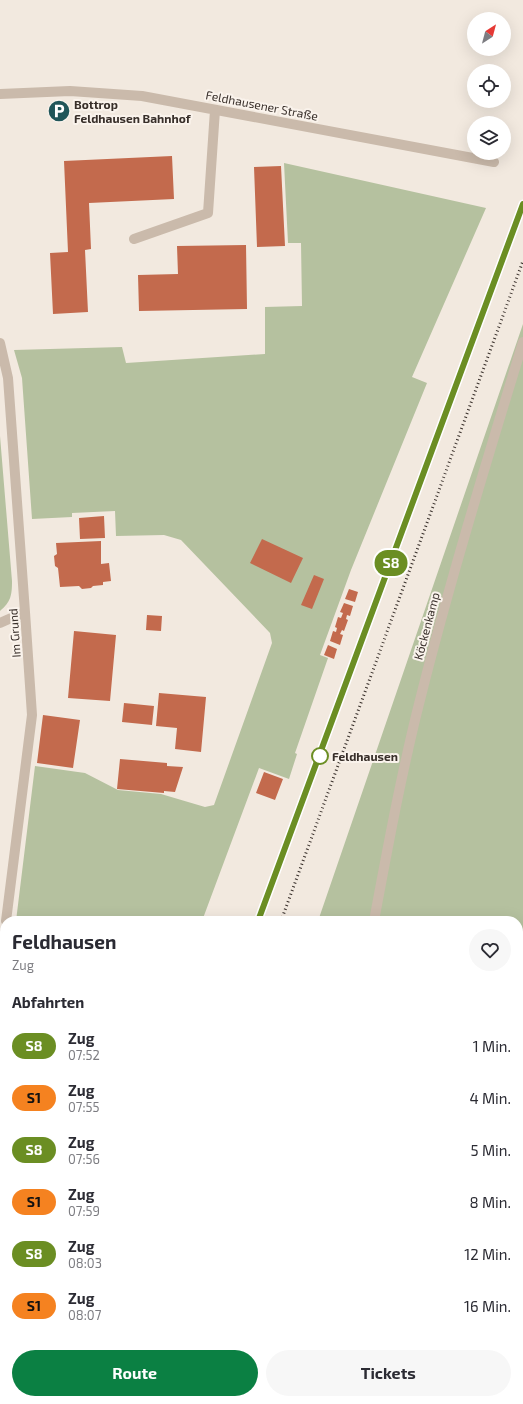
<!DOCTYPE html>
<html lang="de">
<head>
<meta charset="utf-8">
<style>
	body { margin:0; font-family:"Exo 2",sans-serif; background:#f7f7f7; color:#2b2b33; height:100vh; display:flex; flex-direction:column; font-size:15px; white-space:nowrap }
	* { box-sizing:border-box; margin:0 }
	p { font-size:13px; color:#7c7c81 }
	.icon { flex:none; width:22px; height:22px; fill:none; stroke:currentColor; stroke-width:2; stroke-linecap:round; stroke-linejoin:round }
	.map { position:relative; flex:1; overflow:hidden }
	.side { position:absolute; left:0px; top:916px; width:523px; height:488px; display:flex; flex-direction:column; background:#fff; border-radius:16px 16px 0 0; box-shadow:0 4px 16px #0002 }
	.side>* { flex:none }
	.badge { padding:0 8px; border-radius:13px; font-size:14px; line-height:26px }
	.needle { width:26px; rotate:36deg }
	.controls { position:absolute; left:467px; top:12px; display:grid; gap:8px }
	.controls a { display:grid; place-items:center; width:44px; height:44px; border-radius:50%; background:#fff; box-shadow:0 4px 16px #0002; font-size:20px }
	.map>.badge { position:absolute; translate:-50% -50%; box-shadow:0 0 0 2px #fff }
	h2 { padding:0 12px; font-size:15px; line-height:36px }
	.round { display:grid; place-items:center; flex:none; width:42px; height:42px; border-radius:21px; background:#f7f7f7 }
	.headline { display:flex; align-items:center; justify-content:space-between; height:68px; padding:0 12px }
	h1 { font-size:19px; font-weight:700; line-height:30px }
	.action { display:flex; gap:8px; margin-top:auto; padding:8px 12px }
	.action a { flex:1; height:46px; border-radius:24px; background:#0b8043; color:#fff; font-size:16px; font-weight:700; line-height:46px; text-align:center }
	.action a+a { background:#f7f7f7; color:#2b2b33 }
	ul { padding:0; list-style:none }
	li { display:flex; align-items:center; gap:12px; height:52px; padding:0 12px }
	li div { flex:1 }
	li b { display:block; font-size:15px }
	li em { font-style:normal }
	li .badge { min-width:44px; font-weight:700; text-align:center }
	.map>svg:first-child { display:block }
	.green { fill:#b5c19f }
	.building { fill:#c36a4d }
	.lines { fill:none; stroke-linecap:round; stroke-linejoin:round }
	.minor { stroke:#cabaab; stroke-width:10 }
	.rail { stroke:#382f2a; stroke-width:3; stroke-dasharray:1 3; stroke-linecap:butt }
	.line-casing { stroke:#fff; stroke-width:9 }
	.line { stroke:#6b8e23; stroke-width:6 }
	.stop-dot { fill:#fff; stroke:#6b8e23; stroke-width:2 }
	.labels { text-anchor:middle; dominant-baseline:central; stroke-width:4; stroke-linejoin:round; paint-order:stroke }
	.poi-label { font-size:12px; font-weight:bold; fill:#382f2a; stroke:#faf3ec; text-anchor:start }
	.street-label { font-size:12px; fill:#382f2a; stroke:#faf3ec }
	.stop-label { font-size:12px; font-weight:bold; fill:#382f2a; stroke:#faf3ec; text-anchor:start }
</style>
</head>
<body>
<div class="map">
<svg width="523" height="1404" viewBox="0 0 523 1404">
	<rect width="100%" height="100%" fill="#f2e9df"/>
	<path class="green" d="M284,163L486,208L412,377L427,383L351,570L320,655L328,658L295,753L297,754L289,779L259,768L202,921H16L35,766L85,773L118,790L161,794L205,807L214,805L272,643L270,633L181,540L164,535L116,536L115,511L72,513V517L32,519L22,378L14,350L122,347L126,363L265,354V307L302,306L301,243H288Z
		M523,324V1404H205L194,1399H518V921H318Z
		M0,436L12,581C12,595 11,602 0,611Z
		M5,1010V1399H58L56,1404H0V1025Z"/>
	<path class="building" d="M172,156L174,199L89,203L91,249L85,250L88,312L53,314L50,253L68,252L64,161Z
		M281,166L285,246L257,247L254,167Z
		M246,245L247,309L139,311L138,275L178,274L177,246Z
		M104,516L105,538L80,539L79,518Z
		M262,539L303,558L291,583L250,563Z
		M101,541V564L109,563L111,581L103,582V585L93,586L91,588L82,589L79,586L60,587L58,568L55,566L54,556L57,554L56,543Z
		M314,575L324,579L312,609L301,605Z
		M349,589L358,592L355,602L345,599Z
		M344,603L353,606L350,616L347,615L346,619L348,620L344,631L342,630L340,634L343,635L340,645L330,641L333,631L336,632L337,628L335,627L338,617L341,618L343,613L340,612Z
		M147,615L162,616L161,631L146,630Z
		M74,631L116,635L110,701L68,698Z
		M328,645L337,649L334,659L324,655Z
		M159,693L206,697L201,752L175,749L177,728L156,726Z
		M124,703L154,706L152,725L122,722Z
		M43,715L80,720L73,768L37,763Z
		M120,759L167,763V766L183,767L175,792L164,791V793L117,789Z
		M264,772L283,779L275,800L256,793Z"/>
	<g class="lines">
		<path class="minor" d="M0,94L70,91L142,96L494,162
			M134,239L208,213L215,110
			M0,343L8,378L25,612L32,715L6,921
			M0,623L25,612
			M374,921C388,846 402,770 421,696C451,577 487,460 523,342
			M0,973L5,932
			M0,997L5,999
			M518,1188L523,1190"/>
		<path class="rail" d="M258,921L523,204
			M281,921L523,261
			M80,1404L82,1399
			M100,1404L102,1399"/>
	</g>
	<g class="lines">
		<g class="line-casing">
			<path id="line" d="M258,921L523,204"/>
		</g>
		<use href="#line" class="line"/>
	</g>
	<defs>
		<g id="parking-disc" transform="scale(1.15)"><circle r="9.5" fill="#205559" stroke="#faf3ec"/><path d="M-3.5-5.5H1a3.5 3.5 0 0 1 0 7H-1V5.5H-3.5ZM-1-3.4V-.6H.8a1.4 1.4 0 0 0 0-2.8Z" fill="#fff"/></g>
	</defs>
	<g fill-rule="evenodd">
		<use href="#parking-disc" x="59" y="111"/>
	</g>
	<circle class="stop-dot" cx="320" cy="756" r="8"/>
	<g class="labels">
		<g class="poi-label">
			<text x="74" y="104">Bottrop<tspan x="74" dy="14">Feldhausen Bahnhof</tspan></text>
		</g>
		<g class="street-label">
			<text transform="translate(262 105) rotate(11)">Feldhausener Straße</text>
			<text transform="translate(426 626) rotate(-75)">Köckenkamp</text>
			<text transform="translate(14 633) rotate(-94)">Im Grund</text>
		</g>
		<g class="stop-label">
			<text x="332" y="756">Feldhausen</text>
		</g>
	</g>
</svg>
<div class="controls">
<a><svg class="needle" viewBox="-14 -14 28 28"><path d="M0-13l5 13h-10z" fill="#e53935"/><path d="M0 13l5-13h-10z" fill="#7c7c81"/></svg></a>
<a><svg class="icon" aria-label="locate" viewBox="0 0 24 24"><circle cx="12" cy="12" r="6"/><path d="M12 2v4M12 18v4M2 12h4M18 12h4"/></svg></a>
<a><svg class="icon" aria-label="layers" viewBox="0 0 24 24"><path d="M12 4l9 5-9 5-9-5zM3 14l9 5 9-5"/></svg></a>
</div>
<b class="badge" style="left:391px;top:563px;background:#6b8e23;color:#fff">S8</b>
<section class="side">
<div class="headline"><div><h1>Feldhausen</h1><p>Zug</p></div><a class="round"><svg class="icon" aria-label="heart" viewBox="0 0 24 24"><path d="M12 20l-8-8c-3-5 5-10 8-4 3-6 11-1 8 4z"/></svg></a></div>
<h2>Abfahrten</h2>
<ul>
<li><span class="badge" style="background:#6b8e23;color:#fff">S8</span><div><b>Zug</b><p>07:52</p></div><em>1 Min.</em></li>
<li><span class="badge" style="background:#f58220;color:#111">S1</span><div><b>Zug</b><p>07:55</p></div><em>4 Min.</em></li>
<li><span class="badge" style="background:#6b8e23;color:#fff">S8</span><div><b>Zug</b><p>07:56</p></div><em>5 Min.</em></li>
<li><span class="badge" style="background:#f58220;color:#111">S1</span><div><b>Zug</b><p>07:59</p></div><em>8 Min.</em></li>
<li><span class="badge" style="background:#6b8e23;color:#fff">S8</span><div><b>Zug</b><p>08:03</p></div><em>12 Min.</em></li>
<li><span class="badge" style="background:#f58220;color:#111">S1</span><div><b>Zug</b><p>08:07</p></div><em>16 Min.</em></li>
</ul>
<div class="action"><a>Route</a><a>Tickets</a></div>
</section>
</div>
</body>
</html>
